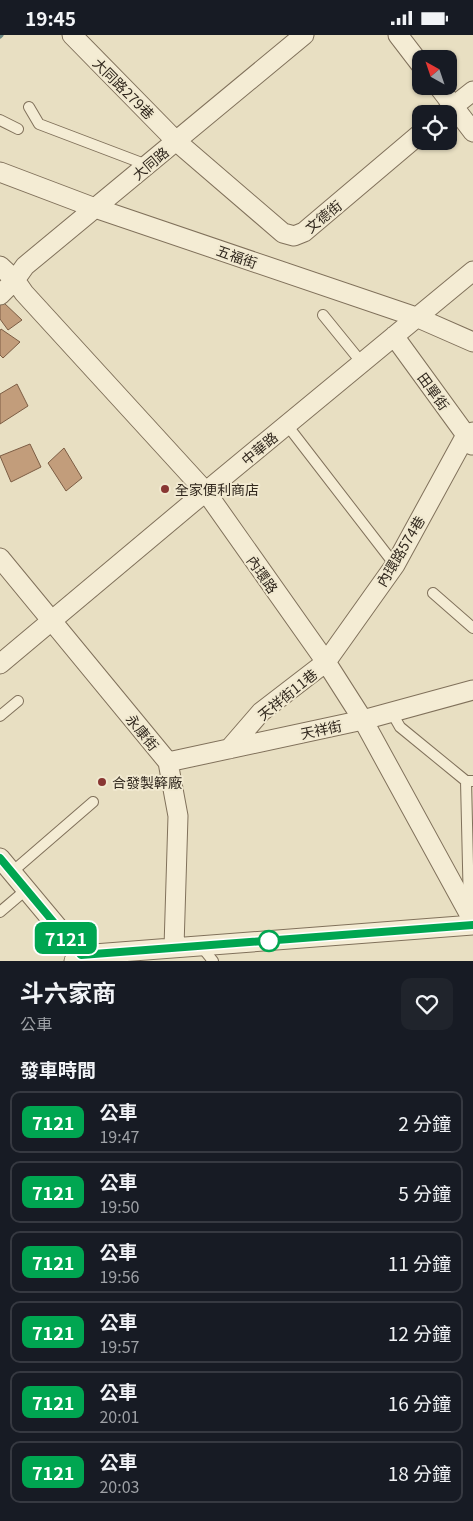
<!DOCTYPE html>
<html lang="zh-TW">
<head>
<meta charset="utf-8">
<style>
	body { margin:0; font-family:Georgia,"Noto Sans TC",serif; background:#20242c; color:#f1f3f6; height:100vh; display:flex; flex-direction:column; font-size:19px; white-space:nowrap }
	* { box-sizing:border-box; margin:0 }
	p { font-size:16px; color:#9ea1a6 }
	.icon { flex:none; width:28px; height:28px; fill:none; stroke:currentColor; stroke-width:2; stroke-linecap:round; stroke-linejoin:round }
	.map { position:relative; height:926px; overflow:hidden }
	.panel { display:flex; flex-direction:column; background:#171b24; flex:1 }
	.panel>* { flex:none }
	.badge { padding:0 10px; border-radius:8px; font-size:18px; line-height:32px }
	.needle { width:32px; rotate:320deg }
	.fabs { position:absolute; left:412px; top:15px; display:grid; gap:10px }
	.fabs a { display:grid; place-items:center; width:45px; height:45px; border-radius:10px; background:#171b24; box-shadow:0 1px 4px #0004; font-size:25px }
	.map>.badge { position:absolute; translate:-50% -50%; box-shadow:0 0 0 2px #fff }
	h2 { padding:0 20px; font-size:19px; line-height:45px }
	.round { display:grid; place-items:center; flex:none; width:52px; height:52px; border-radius:10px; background:#20242c }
	.headline { display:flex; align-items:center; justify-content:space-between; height:85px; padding:0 20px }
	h1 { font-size:24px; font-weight:700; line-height:38px }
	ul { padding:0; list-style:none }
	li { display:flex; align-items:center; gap:15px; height:62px; margin:0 10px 8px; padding:0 10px; border:2px solid #363941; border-radius:10px }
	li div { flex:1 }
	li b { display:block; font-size:19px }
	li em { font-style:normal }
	li .badge { min-width:55px; font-weight:700; text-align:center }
	.status { display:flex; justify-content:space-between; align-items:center; height:35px; padding:0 25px; background:#171b24; direction:ltr }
	.status svg { height:14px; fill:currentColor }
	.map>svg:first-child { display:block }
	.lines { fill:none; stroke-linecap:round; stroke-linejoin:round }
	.stream { stroke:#6c8883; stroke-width:5 }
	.building { fill:#c29d7b; stroke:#7c5d44 }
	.lane-casing { stroke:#80715b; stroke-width:12 }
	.street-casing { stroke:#80715b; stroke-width:21 }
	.lane { stroke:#f4ecd4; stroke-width:10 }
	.street { stroke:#f4ecd4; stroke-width:19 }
	.line-casing { stroke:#fff; stroke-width:11 }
	.line { stroke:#00a651; stroke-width:8 }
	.poi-dot { fill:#883632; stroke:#f1e9d0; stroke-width:2 }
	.stop-dot { fill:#fff; stroke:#00a651; stroke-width:2.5 }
	.labels { text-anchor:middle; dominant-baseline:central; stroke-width:4; stroke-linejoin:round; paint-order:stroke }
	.street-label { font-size:14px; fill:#31281e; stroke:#f1e9d0 }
	.poi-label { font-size:14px; fill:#31281e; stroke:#f1e9d0; text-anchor:start }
</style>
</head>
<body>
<div class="status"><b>19:45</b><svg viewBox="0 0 49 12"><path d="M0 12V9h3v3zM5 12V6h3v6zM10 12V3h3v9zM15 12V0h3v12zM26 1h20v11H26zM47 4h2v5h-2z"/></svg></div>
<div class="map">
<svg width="473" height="926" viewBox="0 0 473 926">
	<rect width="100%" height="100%" fill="#e8dfc2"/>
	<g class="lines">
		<path class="stream" d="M0,1L1,0"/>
	</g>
	<path class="building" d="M3,267L22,285L8,295L0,284V270Z
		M1,294L20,307L3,323L0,320V296Z
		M17,349L28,371L0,389V359Z
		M30,409L41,432L11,447L0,421Z
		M64,413L82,443L66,456L48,428Z"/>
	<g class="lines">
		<g class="lane-casing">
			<path id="lane" d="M29,72L39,89L147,130
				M0,85L18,94
				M323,280L362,328
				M287,390L395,530
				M433,558L473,593
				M392,678L400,692L466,746H473
				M0,681L18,666
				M466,746L469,873
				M12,837L93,767
				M0,877L27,854
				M201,911L213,926"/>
		</g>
		<g class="street-casing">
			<path id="street" d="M72,0L176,106L283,198L294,201L304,197L421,98
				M398,0L421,30
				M438,51L473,97
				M445,78L473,56
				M0,137L95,173L416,282L473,307
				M0,231L15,245L24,258L206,457L326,627L363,685L473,886
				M0,260L15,245L25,231L304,0
				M394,301L466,400L472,410
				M0,523L168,727L178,781L174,912
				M0,629L192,468L473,236
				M229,714L261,677L326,627L395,530L466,400L473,397
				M168,727L363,685L473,655
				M0,823L81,920
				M74,926L81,920L473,890"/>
		</g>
		<use href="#lane" class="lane"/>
		<use href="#street" class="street"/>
	</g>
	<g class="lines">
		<g class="line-casing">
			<path id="line" d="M0,823L81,920L473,890"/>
		</g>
		<use href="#line" class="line"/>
	</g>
	<g class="poi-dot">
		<circle cx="165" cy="454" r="5"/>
		<circle cx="102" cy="747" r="5"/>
	</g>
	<circle class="stop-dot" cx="269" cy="906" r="10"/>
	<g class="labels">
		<g class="street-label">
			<text transform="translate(124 53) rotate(45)">大同路279巷</text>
			<text transform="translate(150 128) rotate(-40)">大同路</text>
			<text transform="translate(323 181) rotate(-39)">文德街</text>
			<text transform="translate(237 221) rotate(19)">五福街</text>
			<text transform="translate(434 356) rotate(54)">田單街</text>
			<text transform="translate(259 413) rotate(-40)">中華路</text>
			<text transform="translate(400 516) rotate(-59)">內環路574巷</text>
			<text transform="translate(263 539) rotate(55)">內環路</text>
			<text transform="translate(287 659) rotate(-39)">天祥街11巷</text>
			<text transform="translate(321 694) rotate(-12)">天祥街</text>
			<text transform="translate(143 697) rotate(51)">永康街</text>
		</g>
		<g class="poi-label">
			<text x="175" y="454">全家便利商店</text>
			<text x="112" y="747">合發製簳廠</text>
		</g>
	</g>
</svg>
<div class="fabs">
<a><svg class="needle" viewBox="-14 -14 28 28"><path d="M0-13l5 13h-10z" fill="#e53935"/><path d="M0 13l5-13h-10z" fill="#9ea1a6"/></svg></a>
<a><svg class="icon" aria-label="locate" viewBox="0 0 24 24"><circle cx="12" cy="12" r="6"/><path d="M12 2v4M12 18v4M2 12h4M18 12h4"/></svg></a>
</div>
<b class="badge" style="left:66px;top:903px;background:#00a651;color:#fff">7121</b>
</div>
<section class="panel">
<div class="headline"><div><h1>斗六家商</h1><p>公車</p></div><a class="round"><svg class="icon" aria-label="heart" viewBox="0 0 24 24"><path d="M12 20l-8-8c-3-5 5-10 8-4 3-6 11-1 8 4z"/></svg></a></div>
<h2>發車時間</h2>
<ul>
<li><span class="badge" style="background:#00a651;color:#fff">7121</span><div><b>公車</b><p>19:47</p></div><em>2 分鐘</em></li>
<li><span class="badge" style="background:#00a651;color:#fff">7121</span><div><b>公車</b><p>19:50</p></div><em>5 分鐘</em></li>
<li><span class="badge" style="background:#00a651;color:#fff">7121</span><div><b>公車</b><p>19:56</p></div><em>11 分鐘</em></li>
<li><span class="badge" style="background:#00a651;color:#fff">7121</span><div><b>公車</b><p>19:57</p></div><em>12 分鐘</em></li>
<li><span class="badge" style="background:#00a651;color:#fff">7121</span><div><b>公車</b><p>20:01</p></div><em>16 分鐘</em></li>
<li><span class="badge" style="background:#00a651;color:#fff">7121</span><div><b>公車</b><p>20:03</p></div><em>18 分鐘</em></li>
</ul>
</section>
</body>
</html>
